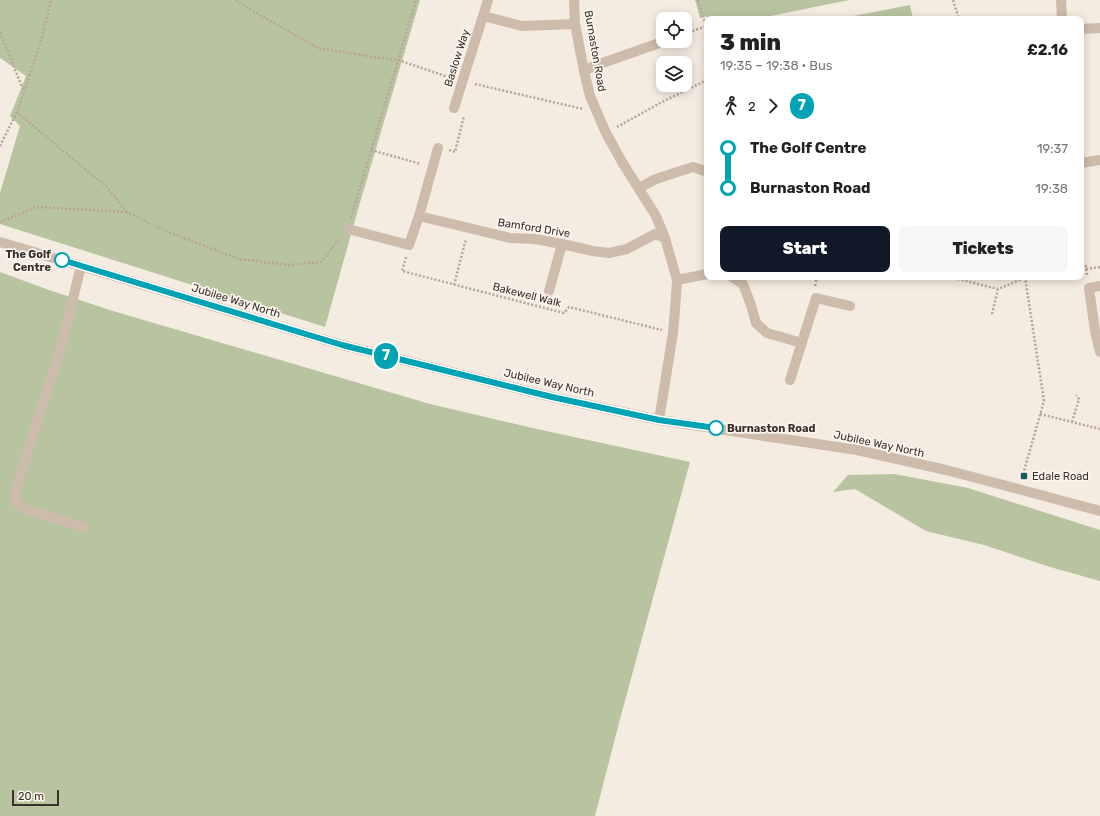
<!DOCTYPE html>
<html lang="en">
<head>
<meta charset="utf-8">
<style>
	body { margin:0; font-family:Rubik,sans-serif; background:#f6f6f6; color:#222; height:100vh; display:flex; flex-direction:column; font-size:15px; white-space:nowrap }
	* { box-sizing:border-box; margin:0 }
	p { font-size:13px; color:#767676 }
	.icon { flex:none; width:22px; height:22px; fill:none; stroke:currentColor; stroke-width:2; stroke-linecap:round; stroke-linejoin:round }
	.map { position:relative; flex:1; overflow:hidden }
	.panel { position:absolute; left:704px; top:16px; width:380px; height:264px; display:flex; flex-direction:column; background:#fff; border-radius:8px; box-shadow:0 2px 10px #0003 }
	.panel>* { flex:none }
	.badge { padding:0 8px; border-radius:13px; font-size:14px; line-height:26px }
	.buttons { position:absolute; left:656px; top:12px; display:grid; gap:8px }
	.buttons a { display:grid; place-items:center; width:36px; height:36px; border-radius:8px; background:#fff; box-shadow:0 2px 10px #0003; font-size:20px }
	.scale { position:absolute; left:12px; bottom:10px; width:47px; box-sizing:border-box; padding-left:4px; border:2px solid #3b302b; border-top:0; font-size:11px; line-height:14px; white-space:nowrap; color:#3b302b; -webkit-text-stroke:3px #fbf5ee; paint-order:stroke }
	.map>.badge { position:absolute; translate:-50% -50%; box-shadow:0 0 0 2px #fff }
	.legs { display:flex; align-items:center; gap:6px; height:44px; padding:0 16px; font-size:13px }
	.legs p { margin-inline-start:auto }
	.overview { display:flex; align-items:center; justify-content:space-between; height:68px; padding:0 16px }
	h1 { font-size:22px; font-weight:800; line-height:30px }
	.button { display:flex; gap:8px; margin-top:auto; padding:8px 16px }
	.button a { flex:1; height:46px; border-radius:8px; background:#111827; color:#fff; font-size:16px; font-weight:800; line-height:46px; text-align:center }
	.button a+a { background:#f6f6f6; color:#222 }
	ul { padding:0 16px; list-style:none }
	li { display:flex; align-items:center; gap:14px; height:40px; font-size:15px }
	li i { display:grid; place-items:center; width:6px; height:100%; margin:0 5px; background:currentColor }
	li i::after { content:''; width:10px; height:10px; margin:-5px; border:3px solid; border-radius:50%; background:#fff }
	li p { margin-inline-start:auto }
	li:first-child i { background:linear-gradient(#0000 50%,currentColor 0) }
	li:last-child i { background:linear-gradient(currentColor 50%,#0000 0) }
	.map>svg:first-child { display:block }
	.green { fill:#b8c4a0 }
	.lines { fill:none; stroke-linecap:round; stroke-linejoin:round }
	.path { stroke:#b9a596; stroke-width:2.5; stroke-dasharray:2 2; stroke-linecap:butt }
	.minor { stroke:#cdbbac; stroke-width:10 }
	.line-1-casing { stroke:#fff; stroke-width:9 }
	.line-1 { stroke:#00a3b4; stroke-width:6 }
	.stop-1-dot { fill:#fff; stroke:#00a3b4; stroke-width:2 }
	.poi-dot { fill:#1f5a5e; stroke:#fbf5ee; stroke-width:1.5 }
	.labels { text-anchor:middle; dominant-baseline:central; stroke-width:3.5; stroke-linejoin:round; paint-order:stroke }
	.street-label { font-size:11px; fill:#3b302b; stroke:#fbf5ee }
	.stop-label { font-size:11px; font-weight:bold; fill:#3b302b; stroke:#fbf5ee; text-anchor:end }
	.poi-label { font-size:11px; fill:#3b302b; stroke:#fbf5ee; text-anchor:start }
</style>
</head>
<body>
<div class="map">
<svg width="1100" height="816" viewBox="0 0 1100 816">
	<rect width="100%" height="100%" fill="#f4ebe1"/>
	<path class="green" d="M0,0H420L359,206L325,327L0,224V193L20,126L10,116L26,76L0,58Z
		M695,0H849L756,19H708L706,16L700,18Z
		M910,5L913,19H843V18Z
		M0,272L49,290L113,311L430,404L537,429L690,462L620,719L595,816H0Z
		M894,474L968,488L1100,530V581L1050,567L984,545L926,531L855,489L833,492L848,475Z"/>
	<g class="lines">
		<path class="path" d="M236,0L251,10L318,48L374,57L398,60L451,78
			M698,0L707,29
			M953,0L959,19
			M0,32L22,87L25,90
			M685,34L706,26
			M475,84L583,109
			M17,112L75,161L106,186L127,212L168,232L239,259L288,265L321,262L340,238
			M617,127L662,102L707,80
			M0,146L17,112L25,90L42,37L51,0
			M371,150L421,164
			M449,150L455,152L464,116
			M351,218L416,0
			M0,222L37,207L127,212
			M406,257L402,271L564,313L569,307L662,330
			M1081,267L1086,266L1087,277
			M1086,269L1100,267
			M950,277L998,289
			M454,285L466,239
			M815,286L817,277
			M992,314L998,289L1027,277
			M1040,414L1100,429
			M1072,422L1079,399L1076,395
			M1022,478L1044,401L1025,277"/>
		<path class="minor" d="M488,0L483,16L522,26L575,24
			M574,0L575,24L584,71L590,96L606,133L622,162L656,216L665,238L677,280L675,310L673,333L659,420
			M1061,0L1062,19
			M1081,29L1100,28
			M584,71L594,66L665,41
			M454,108L483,16
			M438,148L419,216L510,238L535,239L562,244L593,251L609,253L627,249L655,234L665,238
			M1081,163L1100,160
			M639,188L656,179L693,167L707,172
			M348,229L409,245L419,216
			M0,242L81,266L342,345L552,397L659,420L857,450L946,470L1018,489L1100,511
			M81,266L62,343L15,492L16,502L26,510L84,527
			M732,277L743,284L751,305L756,323L767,333L802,343
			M677,280L707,274
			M1100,286L1089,288L1095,331L1100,352
			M549,291L562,244
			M790,380L816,298L850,306"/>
	</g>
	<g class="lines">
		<g class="line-1-casing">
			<path id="line-1" d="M62,260L342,345L552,397L659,420L716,428"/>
		</g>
		<use href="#line-1" class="line-1"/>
	</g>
	<g class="stop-1-dot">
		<circle cx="62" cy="260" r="7"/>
		<circle cx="716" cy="428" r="7"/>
	</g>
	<rect class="poi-dot" x="1020" y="472" width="8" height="8" rx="2"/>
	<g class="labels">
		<g class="street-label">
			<text transform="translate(595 51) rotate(80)">Burnaston Road</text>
			<text transform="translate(457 58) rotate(-72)">Baslow Way</text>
			<text transform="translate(534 228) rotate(9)">Bamford Drive</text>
			<text transform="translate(527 295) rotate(14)">Bakewell Walk</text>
			<text transform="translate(236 301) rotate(17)">Jubilee Way North</text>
			<text transform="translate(549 383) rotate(13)">Jubilee Way North</text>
			<text transform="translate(879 444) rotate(12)">Jubilee Way North</text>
		</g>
		<g class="stop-label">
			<text x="51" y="254">The Golf<tspan x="51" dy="13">Centre</tspan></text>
			<text x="727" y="428" text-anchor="start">Burnaston Road</text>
		</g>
		<g class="poi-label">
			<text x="1032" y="476">Edale Road</text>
		</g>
	</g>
</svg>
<div class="buttons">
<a><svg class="icon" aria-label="locate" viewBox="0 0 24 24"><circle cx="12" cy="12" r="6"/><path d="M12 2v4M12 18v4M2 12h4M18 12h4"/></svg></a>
<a><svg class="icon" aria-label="layers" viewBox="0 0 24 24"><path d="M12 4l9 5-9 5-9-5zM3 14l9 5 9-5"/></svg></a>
</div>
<div class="scale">20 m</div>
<b class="badge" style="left:386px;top:356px;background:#00a3b4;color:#fff">7</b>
<section class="panel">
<div class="overview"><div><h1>3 min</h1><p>19:35 – 19:38 · Bus</p></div><b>£2.16</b></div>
<div class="legs"><svg class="icon" aria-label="walk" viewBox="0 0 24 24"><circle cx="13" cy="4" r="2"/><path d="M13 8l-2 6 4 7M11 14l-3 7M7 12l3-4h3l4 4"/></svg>2<svg class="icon" aria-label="forward" viewBox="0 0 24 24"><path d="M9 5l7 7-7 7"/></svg><b class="badge" style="background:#00a3b4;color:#fff">7</b></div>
<ul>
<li><i style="color:#00a3b4"></i><b>The Golf Centre</b><p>19:37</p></li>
<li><i style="color:#00a3b4"></i><b>Burnaston Road</b><p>19:38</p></li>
</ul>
<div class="button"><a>Start</a><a>Tickets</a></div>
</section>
</div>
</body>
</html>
